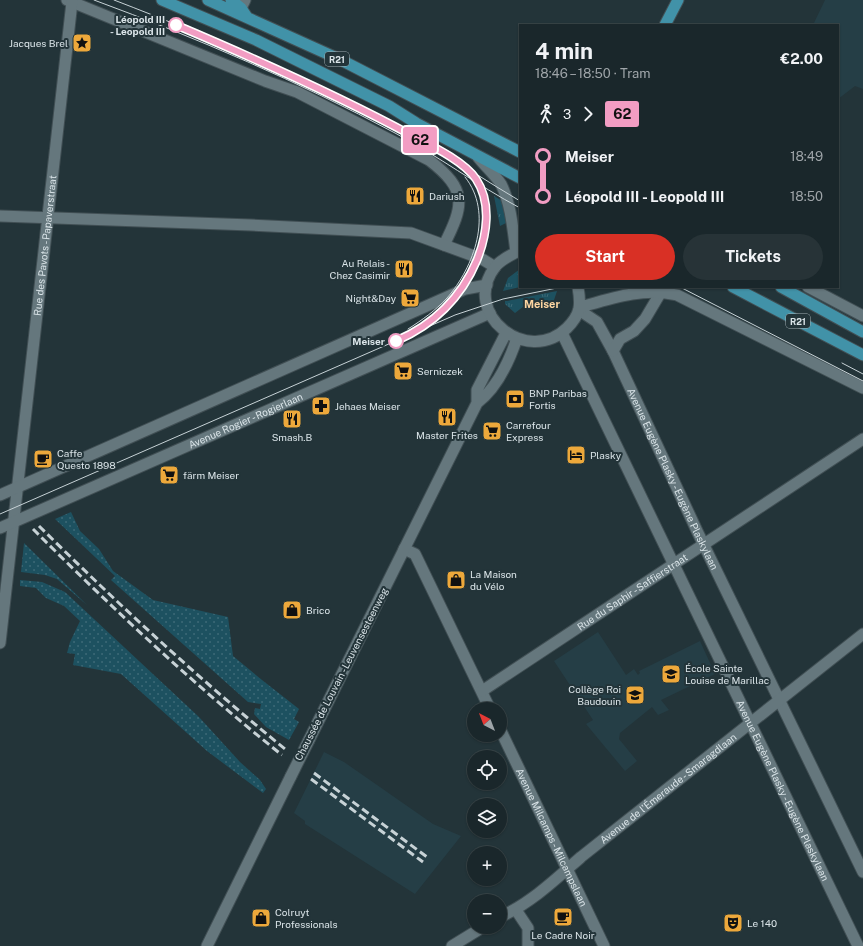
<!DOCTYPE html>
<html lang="en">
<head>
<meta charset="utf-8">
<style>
	body { margin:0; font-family:"Public Sans",sans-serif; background:#273337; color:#f1f3f6; height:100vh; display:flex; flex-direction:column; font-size:15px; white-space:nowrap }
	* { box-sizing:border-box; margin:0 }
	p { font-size:13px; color:#9fa5a9 }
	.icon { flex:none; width:22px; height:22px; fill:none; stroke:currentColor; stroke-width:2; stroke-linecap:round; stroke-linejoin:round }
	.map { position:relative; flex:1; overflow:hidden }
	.drawer { position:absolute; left:519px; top:24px; width:320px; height:264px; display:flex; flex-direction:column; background:#1a272b; border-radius:0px; box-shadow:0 1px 3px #0004,0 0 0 1px #384447 }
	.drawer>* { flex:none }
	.badge { padding:0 8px; border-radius:3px; font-size:14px; line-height:26px }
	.needle { width:26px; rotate:318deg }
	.tools { position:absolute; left:467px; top:702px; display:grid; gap:8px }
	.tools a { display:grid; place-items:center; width:40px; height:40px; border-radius:50%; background:#1a272b; box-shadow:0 1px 3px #0004,0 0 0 1px #384447; font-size:20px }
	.map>.badge { position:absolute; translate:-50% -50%; box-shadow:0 0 0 2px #fff }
	.legs { display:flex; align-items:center; gap:6px; height:44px; padding:0 16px; font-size:13px }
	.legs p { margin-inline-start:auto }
	.head { display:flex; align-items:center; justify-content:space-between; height:68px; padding:0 16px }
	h1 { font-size:22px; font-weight:700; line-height:30px }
	.primary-button { display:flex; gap:8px; margin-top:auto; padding:8px 16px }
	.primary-button a { flex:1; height:46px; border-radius:24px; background:#d93025; color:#fff; font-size:16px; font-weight:700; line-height:46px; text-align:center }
	.primary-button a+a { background:#273337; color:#f1f3f6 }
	ul { padding:0 16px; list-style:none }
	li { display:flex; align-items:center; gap:14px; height:40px; font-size:15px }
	li i { display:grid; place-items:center; width:6px; height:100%; margin:0 5px; background:currentColor }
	li i::after { content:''; width:10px; height:10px; margin:-5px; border:3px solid; border-radius:50%; background:#1a272b }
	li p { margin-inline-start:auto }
	li:first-child i { background:linear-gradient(#0000 50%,currentColor 0) }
	li:last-child i { background:linear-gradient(currentColor 50%,#0000 0) }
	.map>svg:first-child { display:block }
	.built { fill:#253e46 }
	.grass { fill:url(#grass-tufts) }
	.park { fill:url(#park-dots) }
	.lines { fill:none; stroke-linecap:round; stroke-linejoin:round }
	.minor-casing { stroke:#414f54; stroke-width:13 }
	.tertiary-casing { stroke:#414f54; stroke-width:13 }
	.secondary-casing { stroke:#414f54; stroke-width:13 }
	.primary-casing { stroke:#414f54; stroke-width:13 }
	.minor { stroke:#65777d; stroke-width:11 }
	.tertiary { stroke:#65777d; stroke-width:11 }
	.secondary { stroke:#65777d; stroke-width:11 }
	.primary { stroke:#4192a8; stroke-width:11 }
	.tram { stroke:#c7d2d6; stroke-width:1 }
	.rail { stroke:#c7d2d6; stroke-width:3; stroke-dasharray:8 4; stroke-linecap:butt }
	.secondary-bridge-casing { stroke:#414f54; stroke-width:13; stroke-linecap:butt }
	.secondary-bridge { stroke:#65777d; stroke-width:11 }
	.line-1-casing { stroke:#fff; stroke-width:9 }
	.line-1 { stroke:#f29dc3; stroke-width:6 }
	.stop-1-dot { fill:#fff; stroke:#f29dc3; stroke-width:2 }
	.labels { text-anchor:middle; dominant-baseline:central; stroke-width:4; stroke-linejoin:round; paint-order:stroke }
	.shield { fill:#233439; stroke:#a3afb4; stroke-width:1 }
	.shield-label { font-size:9px; font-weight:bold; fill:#dae4e8 }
	.stop-label { font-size:10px; font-weight:bold; fill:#dae4e8; stroke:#233439; text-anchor:end }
	.poi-label { font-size:10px; fill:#dae4e8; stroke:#233439; text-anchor:start }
	.street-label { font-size:10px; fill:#dae4e8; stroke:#233439 }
	.neighbourhood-label { font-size:11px; font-weight:bold; fill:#fcd5a1; stroke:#233439 }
</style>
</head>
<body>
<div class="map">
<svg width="863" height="946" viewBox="0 0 863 946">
	<defs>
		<pattern id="grass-tufts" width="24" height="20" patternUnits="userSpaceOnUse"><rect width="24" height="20" fill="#1d5160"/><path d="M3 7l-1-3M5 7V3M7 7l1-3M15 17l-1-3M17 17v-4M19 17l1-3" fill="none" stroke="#3d6a77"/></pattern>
		<pattern id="park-dots" width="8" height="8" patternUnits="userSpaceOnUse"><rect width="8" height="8" fill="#1d5160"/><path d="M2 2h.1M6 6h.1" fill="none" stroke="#3d6a77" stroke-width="1.8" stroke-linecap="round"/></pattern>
	</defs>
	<rect width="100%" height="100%" fill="#233439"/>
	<path class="built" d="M825,0H863V89L855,86L838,99V25H813Z
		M598,632L626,675L634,669L638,675L640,673L639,671L700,641L715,674L661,700L669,710L658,715L652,707L620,733L619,739L637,761L625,771L586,724L593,720L554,661Z
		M324,752L344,762L433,824L461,836L415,894L305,824V821L294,813Z"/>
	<path class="grass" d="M494,196L504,202L508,222L500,226Z
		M520,269V287L503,291L508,278Z
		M557,291L554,300L546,308L541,309L528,303L515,313L505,304V301H507Z"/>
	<path class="park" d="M71,512L80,531L99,549L113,571L153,600L228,617L233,656L262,680L299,709L294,719L299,722L289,740L266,727L254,714L255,708L260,709L261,704L248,702L111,580L115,576L55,519Z
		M24,543L87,605L57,579L45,575L21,572Z
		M20,580L42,582L65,592L199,717L240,762L260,780L266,789L263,793L207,751L121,674L73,665L75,654L67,653L70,642L80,621L64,606L46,598L36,588L20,586Z"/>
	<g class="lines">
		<g class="minor-casing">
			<g id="minor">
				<path d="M67,0L265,81L297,92L429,160C468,190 464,205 444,245"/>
				<path d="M241,8L245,0"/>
				<path d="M0,216L251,225L411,233L482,259L495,267"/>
				<path id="s1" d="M579,310L597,322L613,351L698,533L863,872"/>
				<path id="s2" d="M562,333L858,946"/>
				<path d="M613,351L620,339L634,331L645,319L661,292"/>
				<path d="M404,549L415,554L490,709"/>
				<path id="s3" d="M0,643L72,2"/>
				<path id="s4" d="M482,691L863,439"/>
				<path id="s5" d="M500,729L604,946"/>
				<path d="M516,910L528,928V946"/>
				<path id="s6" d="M500,917C531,903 556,879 581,857L863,634"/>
				<path d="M452,946L483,927"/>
			</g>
		</g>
		<g class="tertiary-casing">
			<g id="tertiary">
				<path d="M808,287L863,316"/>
				<path d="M0,495L465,289L487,285"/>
				<path id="s7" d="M0,528L490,313"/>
			</g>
		</g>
		<g class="secondary-casing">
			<path id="secondary" d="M478,157C485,166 495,175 501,184C511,204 513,230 516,252
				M520,250C512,255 501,259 495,267C460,313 527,367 567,328C581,314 581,305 578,287
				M581,307C612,298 644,287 677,295L863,388
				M477,403C497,388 509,362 517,338
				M309,740L477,403V390L506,333
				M207,946L291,776"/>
		</g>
		<g class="primary-casing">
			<path id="primary" d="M162,0L256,40L389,106L416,123L520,178
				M208,0L341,60L520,152
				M231,0L241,8L247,17
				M665,25L678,0
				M733,287L863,355
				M781,287L863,332"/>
		</g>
		<use href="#minor" class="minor"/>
		<use href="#tertiary" class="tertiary"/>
		<use href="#secondary" class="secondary"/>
		<use href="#primary" class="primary"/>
		<path class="tram" d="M94,0C197,38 299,82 395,133C438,156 477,185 520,208
			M114,0C218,40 322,85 419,140C454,159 486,181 520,201
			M680,287L863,381
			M428,323C468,294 503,231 478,182
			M408,329C422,320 435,311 447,298C474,267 494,213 465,177
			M842,363L863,374
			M0,514L455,315L503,299L562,287"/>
		<path class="rail" d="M39,526C118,604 199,679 285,749
			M33,529C112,608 194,685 282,755
			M314,773L427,857
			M311,779L423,862"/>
		<g class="secondary-bridge-casing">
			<path id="secondary-bridge" d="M291,776L309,740"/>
		</g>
		<use href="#secondary-bridge" class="secondary-bridge"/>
	</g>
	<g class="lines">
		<g class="line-1-casing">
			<path id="line-1" d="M176,25C256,59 335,94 411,135C430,145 464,161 476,179C492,203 487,235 477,260C461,298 433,325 396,341"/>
		</g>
		<use href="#line-1" class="line-1"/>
	</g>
	<defs>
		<g id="sight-square" transform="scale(1)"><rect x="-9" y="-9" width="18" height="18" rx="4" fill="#eda83b" stroke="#233439"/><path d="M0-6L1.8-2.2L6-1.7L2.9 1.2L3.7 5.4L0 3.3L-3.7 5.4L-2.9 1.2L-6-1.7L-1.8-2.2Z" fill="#111"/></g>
		<g id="restaurant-square" transform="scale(1)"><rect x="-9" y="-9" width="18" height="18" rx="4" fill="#eda83b" stroke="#233439"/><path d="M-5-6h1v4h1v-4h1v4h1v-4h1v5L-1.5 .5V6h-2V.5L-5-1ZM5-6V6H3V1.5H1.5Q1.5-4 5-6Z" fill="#111"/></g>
		<g id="supermarket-square" transform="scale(1)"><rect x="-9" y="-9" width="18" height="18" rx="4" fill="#eda83b" stroke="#233439"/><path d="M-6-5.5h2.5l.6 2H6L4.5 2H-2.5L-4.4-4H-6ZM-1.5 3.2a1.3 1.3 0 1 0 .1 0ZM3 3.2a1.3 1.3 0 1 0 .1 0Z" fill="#111"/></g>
		<g id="bank-square" transform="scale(1)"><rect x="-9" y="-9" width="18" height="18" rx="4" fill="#eda83b" stroke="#233439"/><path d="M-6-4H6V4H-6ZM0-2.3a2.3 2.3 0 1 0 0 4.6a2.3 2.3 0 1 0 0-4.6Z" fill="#111"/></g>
		<g id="pharmacy-square" transform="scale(1)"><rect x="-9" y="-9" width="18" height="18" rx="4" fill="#eda83b" stroke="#233439"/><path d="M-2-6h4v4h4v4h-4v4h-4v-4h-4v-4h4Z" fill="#111"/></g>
		<g id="hotel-square" transform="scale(1)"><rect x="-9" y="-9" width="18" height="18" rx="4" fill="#eda83b" stroke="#233439"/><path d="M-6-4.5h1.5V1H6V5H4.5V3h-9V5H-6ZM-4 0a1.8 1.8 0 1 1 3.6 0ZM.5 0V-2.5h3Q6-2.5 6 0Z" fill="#111"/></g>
		<g id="cafe-square" transform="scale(1)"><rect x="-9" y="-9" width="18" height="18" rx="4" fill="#eda83b" stroke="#233439"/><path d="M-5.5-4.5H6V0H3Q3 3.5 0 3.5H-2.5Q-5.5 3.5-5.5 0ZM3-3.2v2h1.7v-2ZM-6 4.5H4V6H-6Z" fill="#111"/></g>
		<g id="shop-square" transform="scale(1)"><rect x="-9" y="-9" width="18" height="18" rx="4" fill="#eda83b" stroke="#233439"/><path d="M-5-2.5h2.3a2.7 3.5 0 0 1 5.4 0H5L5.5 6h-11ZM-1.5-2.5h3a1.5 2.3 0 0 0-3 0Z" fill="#111"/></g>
		<g id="school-square" transform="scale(1)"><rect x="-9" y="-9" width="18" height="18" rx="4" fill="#eda83b" stroke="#233439"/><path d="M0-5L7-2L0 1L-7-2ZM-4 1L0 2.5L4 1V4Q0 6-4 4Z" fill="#111"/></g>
		<g id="theatre-square" transform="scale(1)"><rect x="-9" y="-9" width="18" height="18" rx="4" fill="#eda83b" stroke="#233439"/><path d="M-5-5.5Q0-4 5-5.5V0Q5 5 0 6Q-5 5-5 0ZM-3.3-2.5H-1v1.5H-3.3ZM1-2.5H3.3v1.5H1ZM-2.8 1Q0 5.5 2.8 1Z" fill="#111"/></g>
	</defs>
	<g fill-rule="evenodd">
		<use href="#sight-square" x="82" y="43"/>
		<use href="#restaurant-square" x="415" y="196"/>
		<use href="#restaurant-square" x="404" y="269"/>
		<use href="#supermarket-square" x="410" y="298"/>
		<use href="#supermarket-square" x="403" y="371"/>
		<use href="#bank-square" x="515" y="399"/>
		<use href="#pharmacy-square" x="321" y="406"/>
		<use href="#restaurant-square" x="447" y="417"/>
		<use href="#restaurant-square" x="292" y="419"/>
		<use href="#supermarket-square" x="492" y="431"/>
		<use href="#hotel-square" x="576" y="455"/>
		<use href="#cafe-square" x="43" y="459"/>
		<use href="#supermarket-square" x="169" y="475"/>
		<use href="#shop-square" x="456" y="580"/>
		<use href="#shop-square" x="292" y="610"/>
		<use href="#school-square" x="671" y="674"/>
		<use href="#school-square" x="635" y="695"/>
		<use href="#cafe-square" x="563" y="917"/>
		<use href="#shop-square" x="261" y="918"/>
		<use href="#theatre-square" x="733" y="923"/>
	</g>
	<g class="stop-1-dot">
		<circle cx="176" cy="25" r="7"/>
		<circle cx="396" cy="341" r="7"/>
	</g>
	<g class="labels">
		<g class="shield">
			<rect x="325" y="52" width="24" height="14" rx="3"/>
			<rect x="786" y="314" width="24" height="14" rx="3"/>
		</g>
		<g class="shield-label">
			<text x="337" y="59">R21</text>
			<text x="798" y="321">R21</text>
		</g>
		<g class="stop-label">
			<text x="165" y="19">Léopold III<tspan x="165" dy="12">- Leopold III</tspan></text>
			<text x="385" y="341">Meiser</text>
		</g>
		<g class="poi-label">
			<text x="68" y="43" text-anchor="end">Jacques Brel</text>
			<text x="429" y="196">Dariush</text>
			<text x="390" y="263" text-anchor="end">Au Relais -<tspan x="390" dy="12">Chez Casimir</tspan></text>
			<text x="396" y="298" text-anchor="end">Night&amp;Day</text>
			<text x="417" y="371">Serniczek</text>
			<text x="529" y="393">BNP Paribas<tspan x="529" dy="12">Fortis</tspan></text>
			<text x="335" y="406">Jehaes Meiser</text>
			<text x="506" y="425">Carrefour<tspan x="506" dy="12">Express</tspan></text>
			<text x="447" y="435" text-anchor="middle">Master Frites</text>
			<text x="292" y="437" text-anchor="middle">Smash.B</text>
			<text x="57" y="453">Caffe<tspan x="57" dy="12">Questo 1898</tspan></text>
			<text x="590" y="455">Plasky</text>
			<text x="183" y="475">färm Meiser</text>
			<text x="470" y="574">La Maison<tspan x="470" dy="12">du Vélo</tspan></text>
			<text x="306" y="610">Brico</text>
			<text x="685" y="668">École Sainte<tspan x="685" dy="12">Louise de Marillac</tspan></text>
			<text x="621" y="689" text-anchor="end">Collège Roi<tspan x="621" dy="12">Baudouin</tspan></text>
			<text x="275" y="912">Colruyt<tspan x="275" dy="12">Professionals</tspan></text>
			<text x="747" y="923">Le 140</text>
			<text x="563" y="935" text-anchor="middle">Le Cadre Noir</text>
		</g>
		<g class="street-label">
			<text stroke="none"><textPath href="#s3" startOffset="400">Rue des Pavots - Papaverstraat</textPath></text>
			<text stroke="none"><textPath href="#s7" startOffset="268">Avenue Rogier - Rogierlaan</textPath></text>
			<text stroke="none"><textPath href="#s1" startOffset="196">Avenue Eugène Plasky - Eugène Plaskylaan</textPath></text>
			<text stroke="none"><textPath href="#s4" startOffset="180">Rue du Saphir - Saffierstraat</textPath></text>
			<text transform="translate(341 674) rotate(-63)">Chaussée de Louvain - Leuvensesteenweg</text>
			<text stroke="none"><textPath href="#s6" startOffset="212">Avenue de l'Émeraude - Smaragdlaan</textPath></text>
			<text stroke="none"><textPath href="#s2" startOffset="508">Avenue Eugène Plasky - Eugène Plaskylaan</textPath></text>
			<text stroke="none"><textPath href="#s5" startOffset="120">Avenue Milcamps - Milcampslaan</textPath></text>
		</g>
		<g class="neighbourhood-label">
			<text x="542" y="304">Meiser</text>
		</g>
	</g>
</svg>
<div class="tools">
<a><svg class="needle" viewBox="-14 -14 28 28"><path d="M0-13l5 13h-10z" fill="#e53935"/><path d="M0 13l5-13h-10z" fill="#9fa5a9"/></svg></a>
<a><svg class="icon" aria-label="locate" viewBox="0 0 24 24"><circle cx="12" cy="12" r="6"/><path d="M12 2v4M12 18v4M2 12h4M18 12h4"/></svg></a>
<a><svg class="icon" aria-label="layers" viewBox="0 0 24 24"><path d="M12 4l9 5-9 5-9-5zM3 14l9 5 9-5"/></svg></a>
<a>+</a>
<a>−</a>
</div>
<b class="badge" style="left:420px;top:140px;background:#f29dc3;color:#111">62</b>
<section class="drawer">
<div class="head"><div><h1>4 min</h1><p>18:46 – 18:50 · Tram</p></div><b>€2.00</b></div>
<div class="legs"><svg class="icon" aria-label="walk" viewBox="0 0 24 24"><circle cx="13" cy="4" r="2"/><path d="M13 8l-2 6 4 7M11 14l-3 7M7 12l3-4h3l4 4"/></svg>3<svg class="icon" aria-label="forward" viewBox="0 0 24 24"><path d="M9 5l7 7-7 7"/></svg><b class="badge" style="background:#f29dc3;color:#111">62</b></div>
<ul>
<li><i style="color:#f29dc3"></i><b>Meiser</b><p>18:49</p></li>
<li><i style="color:#f29dc3"></i><b>Léopold III - Leopold III</b><p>18:50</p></li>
</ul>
<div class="primary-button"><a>Start</a><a>Tickets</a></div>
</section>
</div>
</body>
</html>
